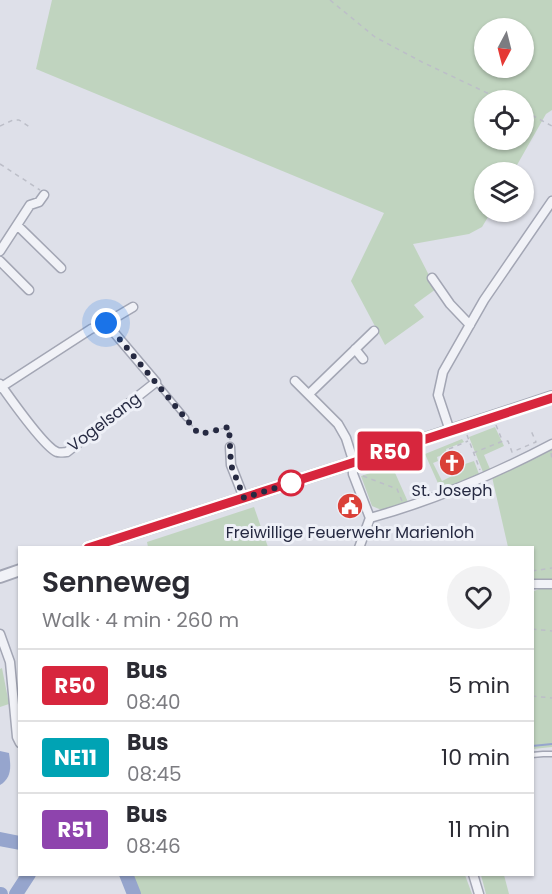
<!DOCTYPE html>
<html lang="en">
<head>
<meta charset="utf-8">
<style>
	body { margin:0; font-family:Poppins,sans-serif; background:#f2f2f3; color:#2b2b33; height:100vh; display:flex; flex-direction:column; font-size:22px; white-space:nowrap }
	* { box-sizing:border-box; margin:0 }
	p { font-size:20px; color:#7c7c81 }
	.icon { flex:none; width:33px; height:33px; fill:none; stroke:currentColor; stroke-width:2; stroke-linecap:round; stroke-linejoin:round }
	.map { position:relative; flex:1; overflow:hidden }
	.details { position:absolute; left:18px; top:546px; width:516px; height:330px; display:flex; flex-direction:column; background:#fff; border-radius:0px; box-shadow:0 2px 4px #0004 }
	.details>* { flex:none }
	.badge { padding:0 12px; border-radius:4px; font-size:21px; line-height:39px }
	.needle { width:39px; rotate:187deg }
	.tools { position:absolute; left:474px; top:18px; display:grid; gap:12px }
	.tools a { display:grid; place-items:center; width:60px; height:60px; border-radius:50%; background:#fff; box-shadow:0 2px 4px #0004; font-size:30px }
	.you { position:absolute; width:30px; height:30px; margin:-15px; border:4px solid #fff; border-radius:50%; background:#1a73e8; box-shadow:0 0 0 9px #1a73e833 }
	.map>.badge { position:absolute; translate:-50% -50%; box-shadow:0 0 0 3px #fff }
	.round { display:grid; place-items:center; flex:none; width:63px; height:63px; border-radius:32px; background:#f2f2f3 }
	.head { display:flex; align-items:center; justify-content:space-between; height:102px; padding:0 24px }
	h1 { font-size:28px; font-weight:600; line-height:45px }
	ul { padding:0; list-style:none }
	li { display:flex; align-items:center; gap:18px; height:72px; padding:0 24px; border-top:2px solid #e1e1e2 }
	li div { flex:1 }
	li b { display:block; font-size:22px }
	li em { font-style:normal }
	li .badge { min-width:66px; font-weight:700; text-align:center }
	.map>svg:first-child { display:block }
	.green { fill:#c0d4bf; fill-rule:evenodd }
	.water { fill:#96a5cd }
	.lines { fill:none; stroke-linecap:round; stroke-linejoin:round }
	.stream { stroke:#96a5cd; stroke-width:2 }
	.river { stroke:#96a5cd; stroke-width:14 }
	.service-casing { stroke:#a3a6b4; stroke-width:7 }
	.minor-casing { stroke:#a3a6b4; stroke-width:11 }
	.tertiary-casing { stroke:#a3a6b4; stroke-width:14 }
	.path { stroke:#bcbec8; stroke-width:1.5; stroke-dasharray:4.5 4.5; stroke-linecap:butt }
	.service { stroke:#f1f2f7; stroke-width:4 }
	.minor { stroke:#f1f2f7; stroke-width:8 }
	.tertiary { stroke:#f1f2f7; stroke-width:10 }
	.line-casing { stroke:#fff; stroke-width:14 }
	.line { stroke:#d7263d; stroke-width:9 }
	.walk { stroke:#262a42; stroke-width:6; stroke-dasharray:0 10.8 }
	.stop-dot { fill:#fff; stroke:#d7263d; stroke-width:3 }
	.labels { text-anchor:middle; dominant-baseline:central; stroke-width:6; stroke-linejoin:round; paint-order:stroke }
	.street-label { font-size:16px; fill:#262a42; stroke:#eef0f7 }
	.poi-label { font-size:16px; fill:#262a42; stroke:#eef0f7 }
</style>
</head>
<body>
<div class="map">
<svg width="552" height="894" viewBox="0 0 552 894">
	<rect width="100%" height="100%" fill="#dee0e9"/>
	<path class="green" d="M52,0H552V110L546,114L513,172H484V212H491L482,227L469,234L413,244L436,289L414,305L424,317L385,345L351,281L384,213L36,69ZM484,28H524V68H484ZM484,100H524V140H484Z
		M495,427L504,446L484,455L490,469L483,472L469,437Z
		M462,439L464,442L446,449L447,453L437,457L438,461L433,463L442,481L464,470L462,465L474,461L479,474L441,490L425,454Z
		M552,448V581H533L532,548L508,547L492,477Z
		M392,466L408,502L384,511L372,506L361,476Z
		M254,507L268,547H148L147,542Z
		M539,589H552V747L533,749L532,592Z
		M2,668L9,704L0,707V669Z
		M131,875H465L472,894H139Z
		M481,875H504L509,894H486Z"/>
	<path class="water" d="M0,751L9,753C11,766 12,778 0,785Z"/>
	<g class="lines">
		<path class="stream" d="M532,746L552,744"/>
		<path class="river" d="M0,839L20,843
			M126,874L134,894
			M0,894H1
			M16,894L29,874"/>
		<g class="service-casing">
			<path id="service" d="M157,383L186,418
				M532,755L543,754H552"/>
		</g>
		<g class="minor-casing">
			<path id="minor" d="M17,225L61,268
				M0,251L30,205L39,202L44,195
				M0,261L29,290
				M432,278L450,304L470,325
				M355,349L363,359
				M295,381L338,424L346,438L352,457L353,474L370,518L359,548
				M0,384C10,398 44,447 57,452C59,453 65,452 67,452L156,382L106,323
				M0,388L91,329L106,323L133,307
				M309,394L374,331
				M450,431L438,395L443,372L484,300L552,201
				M230,447L231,465L244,498
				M370,518C432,501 495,474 552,444
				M532,584H552
				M0,634L10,662L17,737L20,743
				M473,874L479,894"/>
		</g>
		<g class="tertiary-casing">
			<path id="tertiary" d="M88,548L352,463L552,397
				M0,577L20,570"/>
		</g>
		<path class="path" d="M330,0L375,37L422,62L502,100
			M524,111L552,126
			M0,126L13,120H19L31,128
			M0,164L40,190
			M190,423L197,432L201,434L229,427L230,440
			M496,425L502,440
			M467,435L480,470
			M449,449L468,441
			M473,453L503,441H508L512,452L536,442L532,433H533
			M551,453L552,459
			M363,476L397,489L402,501
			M532,571L552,568
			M532,629L552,631
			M532,696L552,698"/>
		<use href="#service" class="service"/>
		<use href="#minor" class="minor"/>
		<use href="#tertiary" class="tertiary"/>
	</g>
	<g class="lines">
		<g class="line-casing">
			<path id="line" d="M88,548L352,463L552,398"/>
		</g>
		<use href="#line" class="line"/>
		<path class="walk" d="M106,323L197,432L201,434L229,427L231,465L244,498L291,483"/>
	</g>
	<defs>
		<g id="church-disc" transform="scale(1.35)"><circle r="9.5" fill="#da4038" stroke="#eef0f7"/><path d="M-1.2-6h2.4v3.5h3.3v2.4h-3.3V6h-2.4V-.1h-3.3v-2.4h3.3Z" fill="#fff"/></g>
		<g id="civic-disc" transform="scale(1.35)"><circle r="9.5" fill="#da4038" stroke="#eef0f7"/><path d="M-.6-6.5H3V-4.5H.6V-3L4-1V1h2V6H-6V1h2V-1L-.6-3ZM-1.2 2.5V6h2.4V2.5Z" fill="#fff"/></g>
	</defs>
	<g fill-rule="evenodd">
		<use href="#church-disc" x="452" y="463"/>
		<use href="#civic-disc" x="350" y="506"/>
	</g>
	<circle class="stop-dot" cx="291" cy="483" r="12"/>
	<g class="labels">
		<g class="street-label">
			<text transform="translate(104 422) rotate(-37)">Vogelsang</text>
		</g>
		<g class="poi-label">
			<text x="452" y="490">St. Joseph</text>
			<text x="350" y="532">Freiwillige Feuerwehr Marienloh</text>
		</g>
	</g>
</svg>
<div class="tools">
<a><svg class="needle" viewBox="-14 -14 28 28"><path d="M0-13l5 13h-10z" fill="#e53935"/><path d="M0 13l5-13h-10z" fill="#7c7c81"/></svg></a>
<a><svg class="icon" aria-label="locate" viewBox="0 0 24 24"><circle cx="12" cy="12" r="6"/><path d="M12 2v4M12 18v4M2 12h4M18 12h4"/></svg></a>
<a><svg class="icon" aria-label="layers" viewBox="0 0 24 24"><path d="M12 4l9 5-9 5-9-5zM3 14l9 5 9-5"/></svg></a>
</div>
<div class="you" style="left:106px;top:323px"></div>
<b class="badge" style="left:390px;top:451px;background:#d7263d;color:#fff">R50</b>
<section class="details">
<div class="head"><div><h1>Senneweg</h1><p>Walk · 4 min · 260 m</p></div><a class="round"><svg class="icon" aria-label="heart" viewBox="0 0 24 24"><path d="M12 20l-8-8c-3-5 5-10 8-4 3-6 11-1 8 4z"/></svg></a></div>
<ul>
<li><span class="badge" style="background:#d7263d;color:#fff">R50</span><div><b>Bus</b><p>08:40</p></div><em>5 min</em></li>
<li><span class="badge" style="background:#00a3b4;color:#fff">NE11</span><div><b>Bus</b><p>08:45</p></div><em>10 min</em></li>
<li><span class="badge" style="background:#8e44ad;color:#fff">R51</span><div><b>Bus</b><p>08:46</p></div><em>11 min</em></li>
</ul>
</section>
</div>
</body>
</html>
